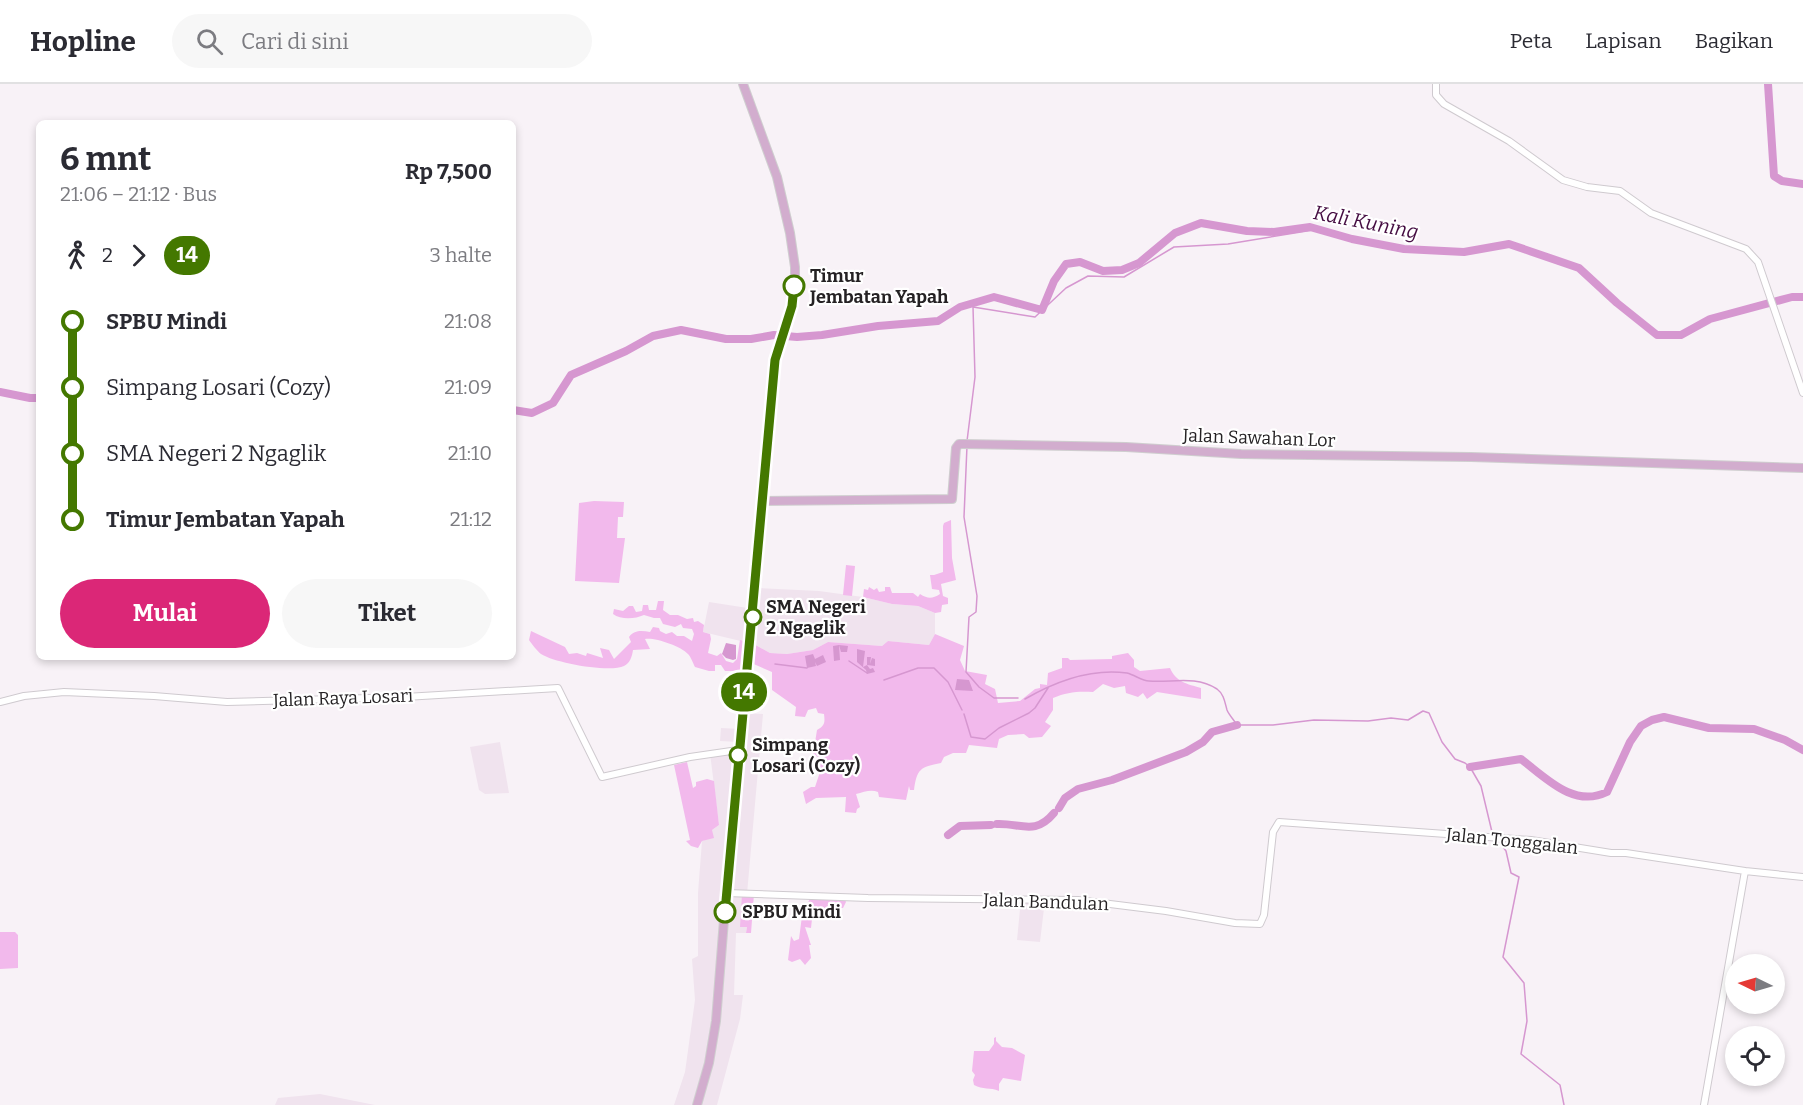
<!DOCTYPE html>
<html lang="id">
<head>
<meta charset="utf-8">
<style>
	body { margin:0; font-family:Bitter,serif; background:#f7f7f7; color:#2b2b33; height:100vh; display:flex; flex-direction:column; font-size:22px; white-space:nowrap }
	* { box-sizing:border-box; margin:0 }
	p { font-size:20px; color:#7c7c81 }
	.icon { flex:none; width:33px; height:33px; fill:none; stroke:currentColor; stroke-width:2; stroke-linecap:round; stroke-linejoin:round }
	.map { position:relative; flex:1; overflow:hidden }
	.panel { position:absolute; left:36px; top:36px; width:480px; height:540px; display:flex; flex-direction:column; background:#fff; border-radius:9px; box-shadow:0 3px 9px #0003 }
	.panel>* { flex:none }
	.badge { padding:0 12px; border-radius:20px; font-size:21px; line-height:39px }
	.needle { width:39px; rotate:275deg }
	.tools { position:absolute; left:1725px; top:870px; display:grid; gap:12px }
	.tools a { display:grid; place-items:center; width:60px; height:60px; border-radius:50%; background:#fff; box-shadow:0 3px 9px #0003; font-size:30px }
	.map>.badge { position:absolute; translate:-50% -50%; box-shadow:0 0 0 3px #fff }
	.legs { display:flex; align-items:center; gap:9px; height:66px; padding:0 24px; font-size:20px }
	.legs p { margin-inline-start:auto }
	.summary { display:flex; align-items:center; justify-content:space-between; height:102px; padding:0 24px }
	h1 { font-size:33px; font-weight:700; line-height:45px }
	.cta { display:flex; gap:12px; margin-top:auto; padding:12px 24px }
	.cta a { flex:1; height:69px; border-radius:36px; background:#db2777; color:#fff; font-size:24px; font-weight:700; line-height:69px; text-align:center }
	.cta a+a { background:#f7f7f7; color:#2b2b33 }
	ul { padding:0 24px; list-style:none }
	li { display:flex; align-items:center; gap:21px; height:66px; font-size:22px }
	li i { display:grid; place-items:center; width:9px; height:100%; margin:0 8px; background:currentColor }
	li i::after { content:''; width:15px; height:15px; margin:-8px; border:4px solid; border-radius:50%; background:#fff }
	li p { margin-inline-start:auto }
	li:first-child i { background:linear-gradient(#0000 50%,currentColor 0) }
	li:last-child i { background:linear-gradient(currentColor 50%,#0000 0) }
	header { display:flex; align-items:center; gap:36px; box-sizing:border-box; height:84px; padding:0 30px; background:#fff; border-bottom:2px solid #e1e1e2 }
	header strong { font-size:28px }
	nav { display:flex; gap:33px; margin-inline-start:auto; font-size:21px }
	.search { width:420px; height:54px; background:#f7f7f7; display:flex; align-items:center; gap:15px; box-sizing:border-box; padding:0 21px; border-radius:33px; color:#7c7c81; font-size:22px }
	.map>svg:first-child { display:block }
	.built { fill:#f0e3ee }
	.green { fill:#f2b9ec }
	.water { fill:#d697d0 }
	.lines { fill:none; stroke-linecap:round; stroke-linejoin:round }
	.stream { stroke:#d697d0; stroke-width:1.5 }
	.river { stroke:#d697d0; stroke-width:8 }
	.minor-casing { stroke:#cfcacf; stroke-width:8 }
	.major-casing { stroke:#cfcecf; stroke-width:10 }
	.minor { stroke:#fff; stroke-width:6 }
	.major { stroke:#d2adce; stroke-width:8 }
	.line-1-casing { stroke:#fff; stroke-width:14 }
	.line-1 { stroke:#447800; stroke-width:9 }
	.stop-1-dot { fill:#fff; stroke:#447800; stroke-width:3 }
	.labels { text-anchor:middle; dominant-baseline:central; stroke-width:4.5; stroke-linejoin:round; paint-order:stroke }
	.stop-label { font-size:18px; font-weight:bold; fill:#252224; stroke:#fff; text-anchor:start }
	.street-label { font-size:18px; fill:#252224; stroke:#fff }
	.water-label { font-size:20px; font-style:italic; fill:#450d42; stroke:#fff }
</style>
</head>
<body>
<header>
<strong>Hopline</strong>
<div class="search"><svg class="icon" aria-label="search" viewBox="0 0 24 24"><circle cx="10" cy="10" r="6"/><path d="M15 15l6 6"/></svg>Cari di sini</div>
<nav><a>Peta</a><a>Lapisan</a><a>Bagikan</a></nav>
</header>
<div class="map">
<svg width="1803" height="1021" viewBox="0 0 1803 1021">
	<rect width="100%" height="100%" fill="#f8f2f7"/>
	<path class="built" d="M759,504L819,507L863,513L892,520L918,522L935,529V550L929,561L888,557L882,562L828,558L813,566L787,570L770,569L752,559Z
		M709,518L754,525L749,559L703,548Z
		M742,629L763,630L747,810L741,843H747L746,849H736L734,911H743L740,935L717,1021H674L685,988L695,916L692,875L698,872V809L702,757L707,755L712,746L719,741L710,669L738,666L739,658L720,657L721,644L740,645Z
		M500,658L509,709L485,710L479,706L470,663Z
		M1021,815L1045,816L1040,858L1017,856Z
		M320,1010L375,1021H275L278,1014Z"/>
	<path class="green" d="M594,417L624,418L623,433H618L617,454H625L619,499L575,497L579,419Z
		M951,436L952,474L956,496L941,500L943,512L948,514V520L942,521L941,528L935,529L918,522L892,520L863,513L864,505L868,506L869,503L874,506L877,504L879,508L885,507V503H890L892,509H913L918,513L920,510C928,515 932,515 940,510L939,506L932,505L930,491H934L943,488V442L944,439Z
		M846,481L855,482L852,512L843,511Z
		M658,517H664L663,526L670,531H678L687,535L693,534L694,538L698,537L704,541L703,548L710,550L711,555L708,569L717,572L721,569L726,577L733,579L737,575L740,556L752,559L770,569L787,570L813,566L828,558L882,562L888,557L929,561L935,550L964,562L960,576L965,587L987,591L985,600L995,605L998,619L1020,617L1035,605L1040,604V600L1047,601L1048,589L1062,584V574H1068L1070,576L1112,575V572L1128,569L1134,576V583L1140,587L1170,584C1176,598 1187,600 1201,604V615L1157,608L1147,615L1143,609L1138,613L1126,609L1125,602L1114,604L1103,600L1093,608C1078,607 1067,608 1053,614V626L1045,638L1051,642L1042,653L1029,654L1024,650L1008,651L999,655L997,664L969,661L966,669H953L944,673L941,679C920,683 917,685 914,706H910L909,702L906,716L879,713L878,708C871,705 864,708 856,710L860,723L857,725L856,729L845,728L846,713L816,714L806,720L803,708L811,703H815L820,688L821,674L813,671L817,646C825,642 825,638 824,630L818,629L816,624L808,626L805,633L795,632L796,623L772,606V588L749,578L746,587H725L721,581H715V587H709L695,583C693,579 691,573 688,570C681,562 654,553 645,555L650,565L633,566C632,573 630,579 624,582C610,589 555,579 541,570C537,567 532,560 529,556L531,547L565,563L569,570L577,569L586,572L587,569L603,574L600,564L609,566L614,575L631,558L629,553C635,545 643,547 650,548L653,543L659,544L660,547L666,550L672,548L677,552H684L692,557L694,550L692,545L683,544L681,540L675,543L663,540L660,534H654L644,531C635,535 621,536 613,530L614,525L623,527L629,522H633L636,528L642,527L643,521H648L649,526H656Z
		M687,678L693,704L696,702V698L707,695L714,697L719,741L712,746L714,754L702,757L698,764L691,762L686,757L690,756L674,681Z
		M742,810H754L751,849H746L747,843H740Z
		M811,812L845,816L846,818L843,824H838L836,820L830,819L829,823L824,825L820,834L812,835L811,844L805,843L811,861H809L811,874L805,881L800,875L792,878L788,876L791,852L794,857L799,855L802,832Z
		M0,848H15L18,851V884L0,885Z
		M996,953V957L1002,963L1012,964L1025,971L1021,997L1003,994L999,1000V1007C990,1003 983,1006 974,1001L973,996L975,991L972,987L974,967H989L994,960V954Z"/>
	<path class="water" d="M726,559L736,561V575L733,576L726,574L722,570Z
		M839,561L848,562L847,568H841L839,561L840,576L834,577L833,562Z
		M857,565L865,567L863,583L867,581V573H871L870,580L872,574L875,575V582L867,581L870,585L873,584L875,588L867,590L866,586L857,578Z
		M813,570L815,575L823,571L826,578L817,582L815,578L816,582L807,584L805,572Z
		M957,595L969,596L973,607L955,606Z"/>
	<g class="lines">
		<path class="stream" d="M967,357L975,293L973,223L1035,233L1066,204L1088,192L1124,193L1174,163L1228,160L1313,146
			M967,362L964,433L977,512L976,528L969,533L966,588L979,603L994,614H1018
			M849,577L867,589
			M775,580L807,584
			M884,596L918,584H934L948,598L962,626
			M1025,615C1056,597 1091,584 1127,589C1135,591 1142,597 1149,597C1172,599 1195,591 1217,605C1224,610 1225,619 1227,626C1229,631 1234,636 1237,641H1273L1314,636L1368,637L1391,634L1408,636L1423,627L1429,629L1442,658L1455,675L1465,679L1470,683L1481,702L1492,748
			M964,630L971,653L985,655L999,644L1029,629L1035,624L1048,604
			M1499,758L1506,767L1511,789L1519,793L1503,873L1524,899L1527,937L1521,970L1560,1001L1564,1021"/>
		<path class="river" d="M1768,0L1774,92L1782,97L1803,100
			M0,308L30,314H39
			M513,326L532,329L553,319L571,291L626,267L653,252L681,246L726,255H751L774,251L797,253L822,251L878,242L938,237L960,223L994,213L1042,226L1054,197L1066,180L1080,178L1103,187L1122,186L1139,179L1175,149L1201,139L1247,147L1274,148L1310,143L1352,155L1404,165L1464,168L1509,160L1579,184L1617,219L1657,251H1681L1710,235L1792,213H1803
			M1470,683L1521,675C1547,695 1574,724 1607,708L1630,658L1641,642L1652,636L1664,633L1709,644L1754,645L1785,656L1803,666
			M1059,724L1065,714L1078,705L1112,696L1186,668L1203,658L1212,648L1237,641
			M997,740C1021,739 1035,752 1054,729
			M948,751L960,742L991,741"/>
		<g class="minor-casing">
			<path id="minor" d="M1436,0V11L1444,20L1509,57L1563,96L1587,103L1620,107L1651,129L1746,165L1758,178L1803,309
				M0,618L24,612L64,608L154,612L227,618L405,613L558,604L602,693L690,673L738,666
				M726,809L868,814L1078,816L1166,827L1235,839L1260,840L1264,831L1273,748L1279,738L1531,756L1611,769H1626L1745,787L1803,793
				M1704,1021L1745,787"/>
		</g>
		<g class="major-casing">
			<path id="major" d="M762,417L952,415L956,364L959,360H963L1126,363L1241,370L1471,373L1803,384
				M697,1021L709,979L716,937L732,735L754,525L775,276L791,222L795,200V183L790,149L777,93L743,0"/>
		</g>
		<use href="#minor" class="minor"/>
		<use href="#major" class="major"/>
	</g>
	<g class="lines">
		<g class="line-1-casing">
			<path id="line-1" d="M725,828L775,276L792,222L794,202"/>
		</g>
		<use href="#line-1" class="line-1"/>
	</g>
	<g class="stop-1-dot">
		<circle cx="794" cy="202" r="10"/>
		<circle cx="753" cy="533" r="8"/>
		<circle cx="738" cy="671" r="8"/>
		<circle cx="725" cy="828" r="10"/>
	</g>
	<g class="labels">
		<g class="stop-label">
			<text x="810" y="192">Timur<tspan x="810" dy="21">Jembatan Yapah</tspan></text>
			<text x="766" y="523">SMA Negeri<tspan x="766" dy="21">2 Ngaglik</tspan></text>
			<text x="752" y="661">Simpang<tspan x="752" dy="21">Losari (Cozy)</tspan></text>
			<text x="742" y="828">SPBU Mindi</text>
		</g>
		<g class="street-label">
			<text transform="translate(1259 354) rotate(2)">Jalan Sawahan Lor</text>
			<text transform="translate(343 614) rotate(-2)">Jalan Raya Losari</text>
			<text transform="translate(1512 757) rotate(6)">Jalan Tonggalan</text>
			<text transform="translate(1046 818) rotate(2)">Jalan Bandulan</text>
		</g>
		<g class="water-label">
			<text transform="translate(1366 138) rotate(11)">Kali Kuning</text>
		</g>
	</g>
</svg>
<div class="tools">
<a><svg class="needle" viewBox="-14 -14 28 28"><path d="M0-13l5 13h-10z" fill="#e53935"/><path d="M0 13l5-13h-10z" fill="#7c7c81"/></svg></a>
<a><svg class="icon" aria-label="locate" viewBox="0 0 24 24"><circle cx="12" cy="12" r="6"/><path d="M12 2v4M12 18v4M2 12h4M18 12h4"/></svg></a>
</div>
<b class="badge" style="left:744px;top:608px;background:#447800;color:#fff">14</b>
<section class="panel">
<div class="summary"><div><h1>6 mnt</h1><p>21:06 – 21:12 · Bus</p></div><b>Rp 7,500</b></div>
<div class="legs"><svg class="icon" aria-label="walk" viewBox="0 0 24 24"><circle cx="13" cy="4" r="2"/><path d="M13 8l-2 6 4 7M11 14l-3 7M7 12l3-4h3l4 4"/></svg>2<svg class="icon" aria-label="forward" viewBox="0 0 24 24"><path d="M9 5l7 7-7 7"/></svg><b class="badge" style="background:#447800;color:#fff">14</b><p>3 halte</p></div>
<ul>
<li><i style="color:#447800"></i><b>SPBU Mindi</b><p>21:08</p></li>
<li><i style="color:#447800"></i><span>Simpang Losari (Cozy)</span><p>21:09</p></li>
<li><i style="color:#447800"></i><span>SMA Negeri 2 Ngaglik</span><p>21:10</p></li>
<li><i style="color:#447800"></i><b>Timur Jembatan Yapah</b><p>21:12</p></li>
</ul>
<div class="cta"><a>Mulai</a><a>Tiket</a></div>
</section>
</div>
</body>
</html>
